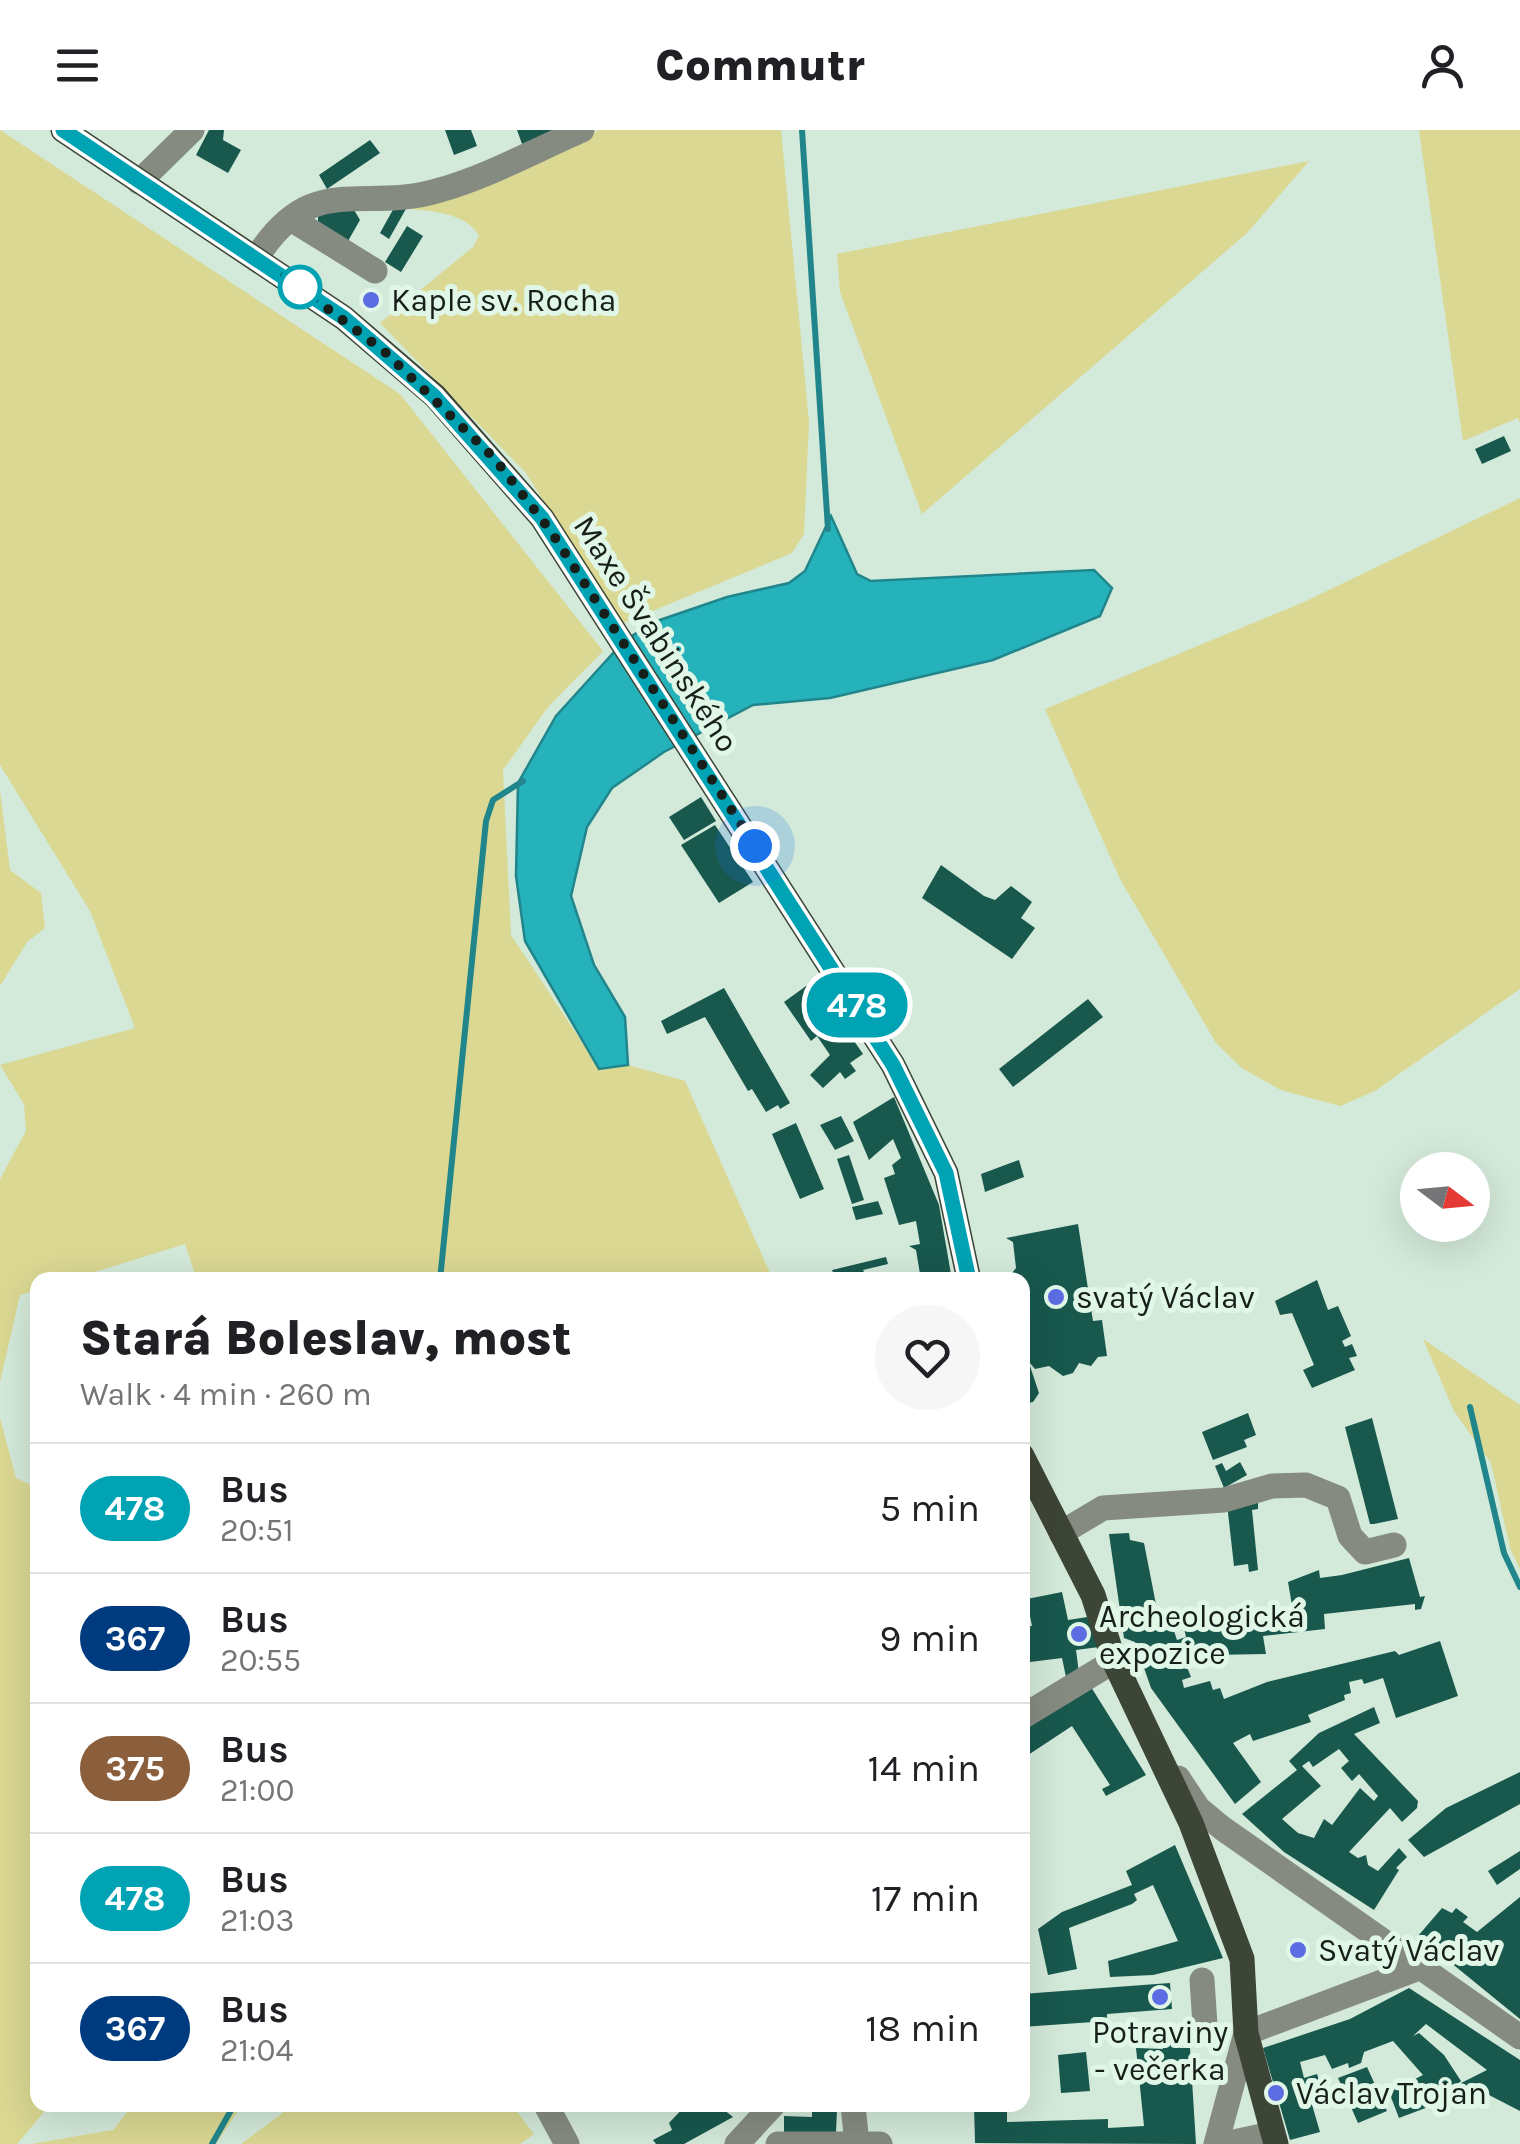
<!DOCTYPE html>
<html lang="en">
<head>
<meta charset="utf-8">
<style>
	body { margin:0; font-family:Karla,sans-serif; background:#f6f6f6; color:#202124; height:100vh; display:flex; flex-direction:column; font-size:38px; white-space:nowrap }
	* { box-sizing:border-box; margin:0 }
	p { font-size:32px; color:#757577 }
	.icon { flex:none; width:55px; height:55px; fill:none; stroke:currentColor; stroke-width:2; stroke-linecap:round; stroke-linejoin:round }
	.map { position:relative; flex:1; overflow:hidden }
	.details { position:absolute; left:30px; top:1142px; width:1000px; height:840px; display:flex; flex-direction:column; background:#fff; border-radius:20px; box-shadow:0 10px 40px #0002 }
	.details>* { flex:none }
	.badge { padding:0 20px; border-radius:32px; font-size:35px; line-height:65px }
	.needle { width:65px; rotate:106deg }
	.fabs { position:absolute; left:1400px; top:1022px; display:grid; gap:20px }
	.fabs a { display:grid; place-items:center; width:90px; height:90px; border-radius:50%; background:#fff; box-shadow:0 10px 40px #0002; font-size:50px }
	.you { position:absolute; width:50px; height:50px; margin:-25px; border:8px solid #fff; border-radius:50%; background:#1a73e8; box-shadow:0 0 0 15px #1a73e833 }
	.map>.badge { position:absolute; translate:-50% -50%; box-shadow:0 0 0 5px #fff }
	.round { display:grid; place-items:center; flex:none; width:105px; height:105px; border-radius:52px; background:#f6f6f6 }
	.summary { display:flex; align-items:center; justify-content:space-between; height:170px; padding:0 50px }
	h1 { font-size:48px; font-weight:800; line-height:75px }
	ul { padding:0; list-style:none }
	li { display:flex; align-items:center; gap:30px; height:130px; padding:0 50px; border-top:2px solid #e0e0e0 }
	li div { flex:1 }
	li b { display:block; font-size:38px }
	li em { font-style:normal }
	li .badge { min-width:110px; font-weight:700; text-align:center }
	header { display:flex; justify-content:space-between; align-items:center; height:130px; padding:0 50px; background:#fff; font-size:45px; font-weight:800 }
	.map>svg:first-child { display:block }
	.green { fill:#dad892 }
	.water { fill:#25b2bb; stroke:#21868b; stroke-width:2.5 }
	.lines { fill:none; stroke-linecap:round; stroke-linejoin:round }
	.stream { stroke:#21868b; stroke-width:6 }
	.building { fill:#18584d; fill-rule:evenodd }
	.minor { stroke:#868b82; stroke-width:25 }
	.major { stroke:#3d4536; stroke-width:25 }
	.line-casing { stroke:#fff; stroke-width:22 }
	.line { stroke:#00a3b4; stroke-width:15 }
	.walk { stroke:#171f1a; stroke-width:10; stroke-dasharray:0 18 }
	.stop-dot { fill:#fff; stroke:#00a3b4; stroke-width:5 }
	.poi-dot { fill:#5c6ce3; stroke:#e0f6e6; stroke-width:4 }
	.labels { text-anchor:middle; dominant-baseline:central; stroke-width:10; stroke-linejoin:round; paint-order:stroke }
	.poi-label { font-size:32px; fill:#171f1a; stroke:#e0f6e6; text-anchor:start }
	.street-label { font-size:32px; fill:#171f1a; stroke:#e0f6e6 }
</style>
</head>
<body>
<header><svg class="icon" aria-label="menu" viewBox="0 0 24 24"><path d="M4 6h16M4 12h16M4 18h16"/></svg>Commutr<svg class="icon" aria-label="person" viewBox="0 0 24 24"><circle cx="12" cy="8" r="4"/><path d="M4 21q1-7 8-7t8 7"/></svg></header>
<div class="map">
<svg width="1520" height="2014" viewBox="0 0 1520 2014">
	<rect width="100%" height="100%" fill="#d3e9d9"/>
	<path class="green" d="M0,0L400,264L603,521L548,577L503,640L511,805L599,938L628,935L685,951L773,1150H197L185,1114L69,1150H38L37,1160L20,1165L0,1252V1049L26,1001L24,974L0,935L135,898L90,781L0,635Z
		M599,0H781L809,292L804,404L792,423L621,494L526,343L380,193L473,117L479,106C467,83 432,81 409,79Z
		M1419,0H1520V293L1518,288L1463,311Z
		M1309,31L1247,103L922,384L840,162L837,124Z
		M1520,368V859L1375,961L1340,976L1281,960L1243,939L1216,913L1120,749L1045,579L1304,472Z
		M0,661L10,740L41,763L45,798L27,812L0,856Z
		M1423,1209L1520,1275V1439L1510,1418L1491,1333L1454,1281Z
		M0,1288L16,1348L38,1358V1975H50L17,2014H0Z
		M133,1975H242L216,2014H31L113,2000Z
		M293,1975H512L534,2004L520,2014H241Z"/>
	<path class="water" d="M831,386L857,444L871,451L1094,440L1112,458L1100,486L993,530L830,568L753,575L664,622L612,658L587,697L571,766L594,835L625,887L628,935L599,939L525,811L516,746L518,653L556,586L625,510L657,491L727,467L789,453L805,441Z"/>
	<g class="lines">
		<path class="stream" d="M802,0L828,399
			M440,1150L486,691L493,670L523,651
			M1470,1277L1504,1423L1520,1457
			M212,2014L234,1975"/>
	</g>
	<path class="building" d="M209,0H224L223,10L241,20L228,43L196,25Z
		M445,0H471L477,16L454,25Z
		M517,0H557L522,14Z
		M370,10L380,23L327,59L319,45Z
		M350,73L360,90L348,111L318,92V86Z
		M395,76L407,77L389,109L380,103Z
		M407,96L423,106L401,142L385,132Z
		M1504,306L1511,321L1482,334L1475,319Z
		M701,667L716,691L684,710L669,687Z
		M715,695L753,752L719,773L681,715Z
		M941,735L984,766L995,770L1011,756L1032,772L1021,788L1035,798L1012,829L922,768Z
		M813,851L863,924L850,933L856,941L845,949L840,942L823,958L810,945L830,925L817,906L811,911L784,872Z
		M724,858L790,973L780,979L778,975L766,982L752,959L748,961L705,887L667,904L661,891Z
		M1088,869L1103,887L1013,957L999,939Z
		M894,967L939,1075L952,1150H921L916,1120L909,1116L920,1114L916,1091L899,1095L884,1048L895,1044L892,1035L901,1028L893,1009L869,1030L853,992Z
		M841,986L854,1011L835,1020L820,995Z
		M796,993L824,1059L800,1069L772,1004Z
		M849,1025L864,1070L852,1074L837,1029Z
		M1019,1030L1024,1047L985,1062L981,1044Z
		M878,1071L883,1084L856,1090L852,1077Z
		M1078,1094L1093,1191L1102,1190L1107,1226L1098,1227L1091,1236L1079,1233L1073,1243L1063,1246L1049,1236L1035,1239L1029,1232L1027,1215H1022L1027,1211L1022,1150L1012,1143L1016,1138L1013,1112L1006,1108Z
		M886,1127L888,1134L863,1140L868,1150H836L832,1140Z
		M1317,1150L1328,1180L1338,1176L1351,1206L1342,1211L1345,1217L1352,1214L1357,1226L1349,1228L1355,1240L1312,1258L1303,1240L1314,1235L1297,1195L1292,1183L1280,1185L1275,1171Z
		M1030,1236L1039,1263L1033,1272L1022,1274V1238Z
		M1248,1283L1256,1305L1244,1310L1247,1317L1213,1330L1202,1302Z
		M1372,1288L1398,1389L1374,1394H1370L1345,1297Z
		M1240,1332L1247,1345L1224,1358L1215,1336L1222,1333L1226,1341Z
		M1258,1371V1379L1252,1380L1258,1440L1249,1442L1248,1434L1234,1436L1227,1374Z
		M1129,1403L1130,1410L1144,1413L1161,1500L1173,1498L1177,1510L1186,1507L1184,1498L1294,1487L1288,1452L1319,1440L1320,1448L1342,1445L1409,1428L1420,1467L1425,1466L1421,1479L1415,1480V1474L1324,1484L1325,1499L1263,1506L1266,1524L1209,1525L1185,1532L1191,1547L1182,1550L1184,1558L1210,1551L1213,1560L1220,1558L1224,1569L1267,1552L1395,1521L1399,1525L1440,1511L1458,1566L1396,1588L1383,1548L1364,1554L1362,1549L1349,1552L1351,1563L1344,1565L1345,1570L1308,1585L1311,1592L1253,1611L1250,1604L1233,1613L1261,1652L1235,1674L1151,1558L1135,1512L1124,1508L1109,1404Z
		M1022,1454L1027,1469L1062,1462L1068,1490L1094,1486L1099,1517L1076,1520L1079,1543L1066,1547L1062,1528L1022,1533V1497L1032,1496L1030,1486L1022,1487Z
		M1091,1557L1146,1645L1106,1666L1102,1659L1110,1655L1072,1596L1022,1629V1597Z
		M1374,1577L1380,1593L1354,1604L1418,1671L1417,1678L1402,1692L1390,1678L1349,1722L1358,1728L1366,1725L1368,1735L1378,1741L1399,1718L1407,1727L1396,1738L1399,1740L1374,1780L1284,1722L1242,1684L1297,1640L1289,1631L1319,1603ZM1339,1619L1349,1631L1341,1638L1352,1651L1359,1644L1378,1666L1374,1671L1360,1658L1332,1695L1324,1689L1314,1708L1298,1703L1282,1689L1321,1656L1302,1636L1309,1631L1313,1637Z
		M1520,1642V1674L1424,1727L1408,1710L1446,1678Z
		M1175,1715L1223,1828L1153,1845L1110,1847L1108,1831L1178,1811L1153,1755L1134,1764L1137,1770L1132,1774L1069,1798L1077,1839L1048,1845L1038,1799L1062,1782L1132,1755L1126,1741Z
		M1520,1721V1739L1497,1755L1488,1741Z
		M1520,1767V1889L1418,1806L1442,1778L1452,1783L1456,1778L1468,1787L1463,1792L1477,1802Z
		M1170,1853L1172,1879L1107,1884V1891L1022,1897V1864Z
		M1409,1858L1520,1930V1981L1487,1964L1447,1979L1444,1971L1399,1988L1389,1962L1423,1945L1393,1911L1364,1922L1361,1933L1349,1938L1348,1933L1332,1939L1325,1925L1300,1932L1304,1948L1317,1944L1321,1957L1308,1961L1320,2002L1290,2010L1263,1918L1350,1889ZM1426,1894L1487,1940L1455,1956L1461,1951L1444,1925L1419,1903L1413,1906Z
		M1180,1900V1918H1190L1196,2014L975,2013L974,1975H1007V1992L1108,1989V1998L1144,1996L1136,1918L1163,1919L1162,1901Z
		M1086,1922L1090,1961L1061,1963L1058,1925Z
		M1367,1937L1387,1981L1358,1993L1338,1948Z
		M686,1975H718L733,1987L684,2014H656L653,2010L672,2000L669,1993Z
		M812,1978L837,1979L836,2003L784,2002V1986L812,1987Z"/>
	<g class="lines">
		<path class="minor" d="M139,52L192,0
			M291,89L375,141
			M257,127C313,39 362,84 440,60C489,46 536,20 582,0
			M1061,1403L1103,1378L1224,1370L1272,1356L1306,1355L1338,1368L1350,1406L1365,1422L1394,1415
			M1022,1587L1114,1531
			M1178,1648L1198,1678L1222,1698L1520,1907
			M1202,1850L1205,1895
			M1246,1903L1419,1838
			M546,1975L567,2014
			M853,1975L857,2014
			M737,2014L773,1975
			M778,2014H880
			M1216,2014L1246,1903
			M1225,2014L1271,2004"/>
		<path class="major" d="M63,0L344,188L435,266L542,388L893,935L946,1043L969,1150
			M1022,1326L1093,1465L1114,1531L1191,1693L1242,1829L1246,1903L1276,2014"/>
	</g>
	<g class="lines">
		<g class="line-casing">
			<path id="line" d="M63,0L344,188L434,266L542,388L893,935L946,1043L969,1150"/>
		</g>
		<use href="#line" class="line"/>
		<path class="walk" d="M300,157L285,147L384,221L494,328L550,400L755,716"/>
	</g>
	<circle class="stop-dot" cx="300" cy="157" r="20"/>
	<g class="poi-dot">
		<circle cx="371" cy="170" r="10"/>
		<circle cx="1056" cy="1167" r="10"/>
		<circle cx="1079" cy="1504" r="10"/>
		<circle cx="1298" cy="1820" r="10"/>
		<circle cx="1160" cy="1867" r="10"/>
		<circle cx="1276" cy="1963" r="10"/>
	</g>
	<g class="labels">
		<g class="poi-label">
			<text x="391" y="170">Kaple sv. Rocha</text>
			<text x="1076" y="1167">svatý Václav</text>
			<text x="1099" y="1486">Archeologická<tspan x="1099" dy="37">expozice</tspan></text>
			<text x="1318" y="1820">Svatý Václav</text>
			<text x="1160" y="1902" text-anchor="middle">Potraviny<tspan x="1160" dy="37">- večerka</tspan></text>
			<text x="1296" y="1963">Václav Trojan</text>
		</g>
		<g class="street-label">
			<text transform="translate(656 504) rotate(57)">Maxe Švabinského</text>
		</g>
	</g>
</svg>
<div class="fabs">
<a><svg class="needle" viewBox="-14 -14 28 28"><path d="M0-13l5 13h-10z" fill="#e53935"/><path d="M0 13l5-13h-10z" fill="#757577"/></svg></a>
</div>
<div class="you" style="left:755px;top:716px"></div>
<b class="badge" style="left:857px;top:875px;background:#00a3b4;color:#fff">478</b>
<section class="details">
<div class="summary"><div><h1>Stará Boleslav, most</h1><p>Walk · 4 min · 260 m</p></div><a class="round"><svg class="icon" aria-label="heart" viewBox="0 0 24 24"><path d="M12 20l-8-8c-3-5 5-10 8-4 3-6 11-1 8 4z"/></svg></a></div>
<ul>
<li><span class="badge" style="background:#00a3b4;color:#fff">478</span><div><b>Bus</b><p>20:51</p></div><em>5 min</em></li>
<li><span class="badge" style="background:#003b80;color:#fff">367</span><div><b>Bus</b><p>20:55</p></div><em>9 min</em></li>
<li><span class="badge" style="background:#8b5e3c;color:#fff">375</span><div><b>Bus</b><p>21:00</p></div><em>14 min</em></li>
<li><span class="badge" style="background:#00a3b4;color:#fff">478</span><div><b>Bus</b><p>21:03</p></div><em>17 min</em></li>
<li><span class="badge" style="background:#003b80;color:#fff">367</span><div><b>Bus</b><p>21:04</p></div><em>18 min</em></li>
</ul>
</section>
</div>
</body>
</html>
